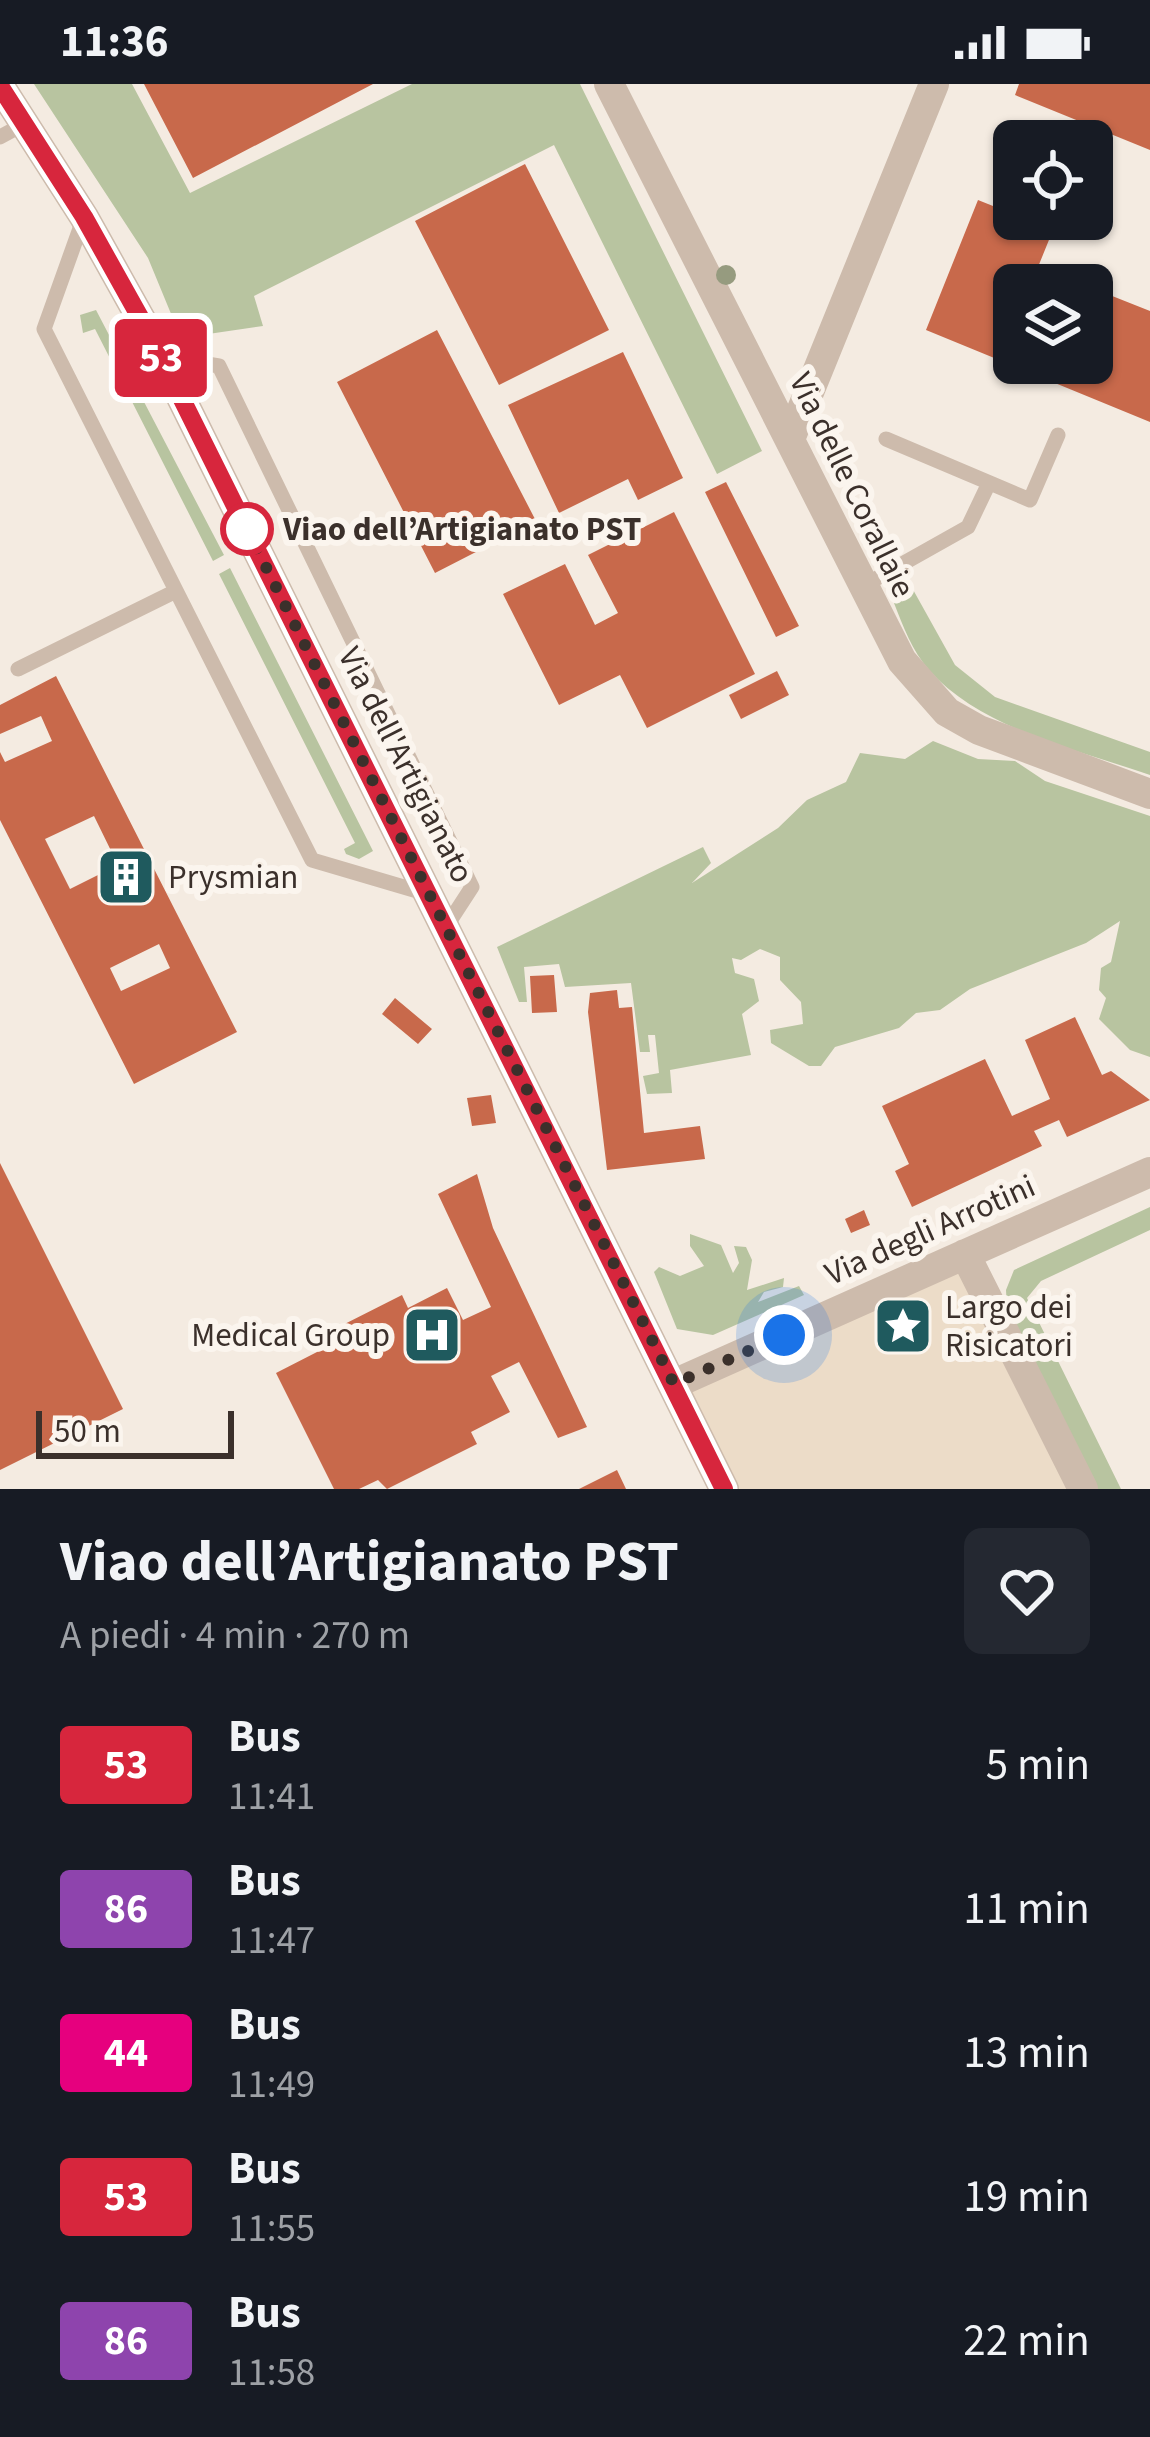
<!DOCTYPE html>
<html lang="it">
<head>
<meta charset="utf-8">
<style>
	body { margin:0; font-family:"Source Sans 3",sans-serif; background:#242831; color:#f1f3f6; height:100vh; display:flex; flex-direction:column; font-size:45px; white-space:nowrap }
	* { box-sizing:border-box; margin:0 }
	p { font-size:39px; color:#9ea1a6 }
	.icon { flex:none; width:66px; height:66px; fill:none; stroke:currentColor; stroke-width:2; stroke-linecap:round; stroke-linejoin:round }
	.map { position:relative; height:1405px; overflow:hidden }
	.panel { display:flex; flex-direction:column; background:#171b24; flex:1 }
	.panel>* { flex:none }
	.badge { padding:0 24px; border-radius:9px; font-size:42px; line-height:78px }
	.buttons { position:absolute; left:993px; top:36px; display:grid; gap:24px }
	.buttons a { display:grid; place-items:center; width:120px; height:120px; border-radius:18px; background:#171b24; box-shadow:0 3px 9px #0004; font-size:60px }
	.scale { position:absolute; left:36px; bottom:30px; width:198px; box-sizing:border-box; padding-left:12px; border:6px solid #3b302b; border-top:0; font-size:33px; line-height:42px; white-space:nowrap; color:#3b302b; -webkit-text-stroke:9px #fbf5ee; paint-order:stroke }
	.you { position:absolute; width:60px; height:60px; margin:-30px; border:9px solid #fff; border-radius:50%; background:#1a73e8; box-shadow:0 0 0 18px #1a73e833 }
	.map>.badge { position:absolute; translate:-50% -50%; box-shadow:0 0 0 6px #fff }
	.round { display:grid; place-items:center; flex:none; width:126px; height:126px; border-radius:18px; background:#242831 }
	.headline { display:flex; align-items:center; justify-content:space-between; height:204px; padding:0 60px }
	h1 { font-size:57px; font-weight:700; line-height:90px }
	ul { padding:0; list-style:none }
	li { display:flex; align-items:center; gap:36px; height:144px; padding:0 60px }
	li div { flex:1 }
	li b { display:block; font-size:45px }
	li em { font-style:normal }
	li .badge { min-width:132px; font-weight:700; text-align:center }
	.status { display:flex; justify-content:space-between; align-items:center; height:84px; padding:0 60px; background:#171b24; direction:ltr }
	.status svg { height:33px; fill:currentColor }
	.map>svg:first-child { display:block }
	.green { fill:#b8c4a0 }
	.plaza { fill:#ecdcc8 }
	.building { fill:#c8694b; fill-rule:evenodd }
	.lines { fill:none; stroke-linecap:round; stroke-linejoin:round }
	.service { stroke:#cdbbac; stroke-width:15 }
	.minor { stroke:#cdbbac; stroke-width:30 }
	.tertiary { stroke:#cdbbac; stroke-width:30 }
	.tree { fill:#969b7f }
	.line-casing { stroke:#fff; stroke-width:27 }
	.line { stroke:#d7263d; stroke-width:18 }
	.walk { stroke:#3b302b; stroke-width:12; stroke-dasharray:0 21.6 }
	.stop-dot { fill:#fff; stroke:#d7263d; stroke-width:6 }
	.labels { text-anchor:middle; dominant-baseline:central; stroke-width:12; stroke-linejoin:round; paint-order:stroke }
	.street-label { font-size:33px; fill:#3b302b; stroke:#fbf5ee }
	.stop-label { font-size:33px; font-weight:bold; fill:#3b302b; stroke:#fbf5ee; text-anchor:start }
	.poi-label { font-size:33px; fill:#3b302b; stroke:#fbf5ee; text-anchor:start }
</style>
</head>
<body>
<div class="status"><b>11:36</b><svg viewBox="0 0 49 12"><path d="M0 12V9h3v3zM5 12V6h3v6zM10 12V3h3v9zM15 12V0h3v12zM26 1h20v11H26zM47 4h2v5h-2z"/></svg></div>
<div class="map">
<svg width="1150" height="1405" viewBox="0 0 1150 1405">
	<rect width="100%" height="100%" fill="#f4ebe1"/>
	<path class="green" d="M34,0H132L190,109L412,0H580L762,367L717,390L554,61L254,212L263,242L181,254L148,174Z
		M96,226L224,471L213,477L95,245L83,249L80,231Z
		M230,484L373,767L359,775L346,770L344,765L355,759L219,490Z
		M911,502L955,581L995,613L1150,668V691C1078,666 981,645 929,586C912,567 903,542 894,519Z
		M933,657L978,675L1015,677L1045,697L1150,732V973L1130,966L1099,935L1106,914L1099,906L1101,884L1111,878L1120,837L1086,859L970,905L940,926L916,929L899,944L835,963L821,982H809L771,959L770,946L803,940L801,918L780,896V873L760,865L741,876L732,874L735,889L754,895L759,917L742,930L751,971L670,986L672,1009L647,1010L643,992L659,989L655,951H648L650,968H640L631,899L565,903L559,880L524,883L527,918H519L497,863L703,763L711,779L692,799L778,744L807,716L846,698L860,669L905,675Z
		M1150,1123V1146L1041,1197L1027,1214L1121,1405H1095L1007,1225L1006,1206L1014,1186Z
		M690,1150L721,1161L733,1189L739,1179L734,1162L746,1163L752,1176L747,1206L784,1194L783,1203L764,1208L758,1218L799,1202L804,1211L713,1251L677,1245L654,1188L659,1183L680,1192L704,1182L690,1162Z"/>
	<path class="plaza" d="M965,1170L1083,1405H724L674,1300Z"/>
	<path class="building" d="M144,0H373L193,94Z
		M1019,0H1150V66L1015,11Z
		M525,80L609,246L499,301L415,137Z
		M978,116L1053,146L1038,183L1084,201H1014V279H1092V204L1150,227V338L926,246Z
		M437,246L536,437L435,489L337,298Z
		M623,268L683,394L638,416L628,395L559,429L508,321Z
		M726,398L799,542L776,553L705,408Z
		M674,428L755,590L647,644L620,591L559,621L503,510L565,480L595,541L618,529L588,471Z
		M777,587L789,611L741,635L729,611Z
		M56,592L237,948L134,1000L0,736V668L5,678L52,657L41,632L0,650V621ZM94,732L118,781L70,805L45,755ZM159,860L170,884L121,907L110,884Z
		M554,891L557,928L532,929L530,892Z
		M617,906L619,924L632,923L644,1049L700,1042L705,1075L607,1086L588,928L590,909Z
		M395,914L432,945L418,960L382,930Z
		M1075,933L1102,991L1111,987L1150,1016L1067,1053L1059,1036L1034,1047L1042,1062L912,1123L895,1087L909,1080L882,1022L985,975L1012,1032L1050,1015L1025,956Z
		M491,1011L496,1039L472,1042L467,1014Z
		M0,1079L123,1325L0,1386Z
		M477,1090L493,1144L587,1343L558,1354L519,1278L491,1292L510,1328L471,1348L477,1360L387,1405L378,1396L359,1405H334L276,1289L317,1268L311,1257L402,1211L408,1224L447,1204L463,1236L491,1223L438,1110Z
		M864,1126L870,1141L851,1149L845,1135Z
		M617,1386L626,1405H579Z"/>
	<g class="lines">
		<path class="service" d="M0,53L24,40
			M83,136L44,245L312,776L424,809
			M160,272L219,282L472,803L446,843
			M886,355L1030,416L1058,351
			M863,502L968,443L989,399
			M18,585L176,507"/>
		<path class="minor" d="M609,0L902,577L947,628L979,646L1150,710
			M790,355L934,0
			M965,1170L1083,1405
			M674,1300L1150,1088"/>
		<path class="tertiary" d="M0,2L84,133L151,253L724,1405"/>
	</g>
	<circle class="tree" cx="726" cy="191" r="10"/>
	<g class="lines">
		<g class="line-casing">
			<path id="line" d="M0,2L84,133L151,253L724,1405"/>
		</g>
		<use href="#line" class="line"/>
		<path class="walk" d="M247,445L674,1300L784,1251"/>
	</g>
	<defs>
		<g id="building-square" transform="scale(3)"><rect x="-9" y="-9" width="18" height="18" rx="4" fill="#1f5a5e" stroke="#fbf5ee"/><path d="M-4-6H4V6H1V3H-1V6H-4ZM-2.5-4.3h1.7v1.8h-1.7ZM.8-4.3h1.7v1.8H.8ZM-2.5-1h1.7V.8h-1.7ZM.8-1h1.7V.8H.8Z" fill="#fff"/></g>
		<g id="sight-square" transform="scale(3)"><rect x="-9" y="-9" width="18" height="18" rx="4" fill="#1f5a5e" stroke="#fbf5ee"/><path d="M0-6L1.8-2.2L6-1.7L2.9 1.2L3.7 5.4L0 3.3L-3.7 5.4L-2.9 1.2L-6-1.7L-1.8-2.2Z" fill="#fff"/></g>
		<g id="hospital-square" transform="scale(3)"><rect x="-9" y="-9" width="18" height="18" rx="4" fill="#1f5a5e" stroke="#fbf5ee"/><path d="M-5-5h3v3.5h4V-5h3V5h-3V1.5h-4V5h-3Z" fill="#fff"/></g>
	</defs>
	<g fill-rule="evenodd">
		<use href="#building-square" x="126" y="793"/>
		<use href="#sight-square" x="903" y="1242"/>
		<use href="#hospital-square" x="432" y="1251"/>
	</g>
	<circle class="stop-dot" cx="247" cy="445" r="24"/>
	<g class="labels">
		<g class="street-label">
			<text transform="translate(852 401) rotate(64)">Via delle Corallaie</text>
			<text transform="translate(406 681) rotate(63)">Via dell'Artigianato</text>
			<text transform="translate(930 1146) rotate(-24)">Via degli Arrotini</text>
		</g>
		<g class="stop-label">
			<text x="283" y="445">Viao dell’Artigianato PST</text>
		</g>
		<g class="poi-label">
			<text x="168" y="793">Prysmian</text>
			<text x="945" y="1223">Largo dei<tspan x="945" dy="38">Risicatori</tspan></text>
			<text x="390" y="1251" text-anchor="end">Medical Group</text>
		</g>
	</g>
</svg>
<div class="buttons">
<a><svg class="icon" aria-label="locate" viewBox="0 0 24 24"><circle cx="12" cy="12" r="6"/><path d="M12 2v4M12 18v4M2 12h4M18 12h4"/></svg></a>
<a><svg class="icon" aria-label="layers" viewBox="0 0 24 24"><path d="M12 4l9 5-9 5-9-5zM3 14l9 5 9-5"/></svg></a>
</div>
<div class="scale">50 m</div>
<div class="you" style="left:784px;top:1251px"></div>
<b class="badge" style="left:161px;top:274px;background:#d7263d;color:#fff">53</b>
</div>
<section class="panel">
<div class="headline"><div><h1>Viao dell’Artigianato PST</h1><p>A piedi · 4 min · 270 m</p></div><a class="round"><svg class="icon" aria-label="heart" viewBox="0 0 24 24"><path d="M12 20l-8-8c-3-5 5-10 8-4 3-6 11-1 8 4z"/></svg></a></div>
<ul>
<li><span class="badge" style="background:#d7263d;color:#fff">53</span><div><b>Bus</b><p>11:41</p></div><em>5 min</em></li>
<li><span class="badge" style="background:#8e44ad;color:#fff">86</span><div><b>Bus</b><p>11:47</p></div><em>11 min</em></li>
<li><span class="badge" style="background:#e6007e;color:#fff">44</span><div><b>Bus</b><p>11:49</p></div><em>13 min</em></li>
<li><span class="badge" style="background:#d7263d;color:#fff">53</span><div><b>Bus</b><p>11:55</p></div><em>19 min</em></li>
<li><span class="badge" style="background:#8e44ad;color:#fff">86</span><div><b>Bus</b><p>11:58</p></div><em>22 min</em></li>
</ul>
</section>
</body>
</html>
